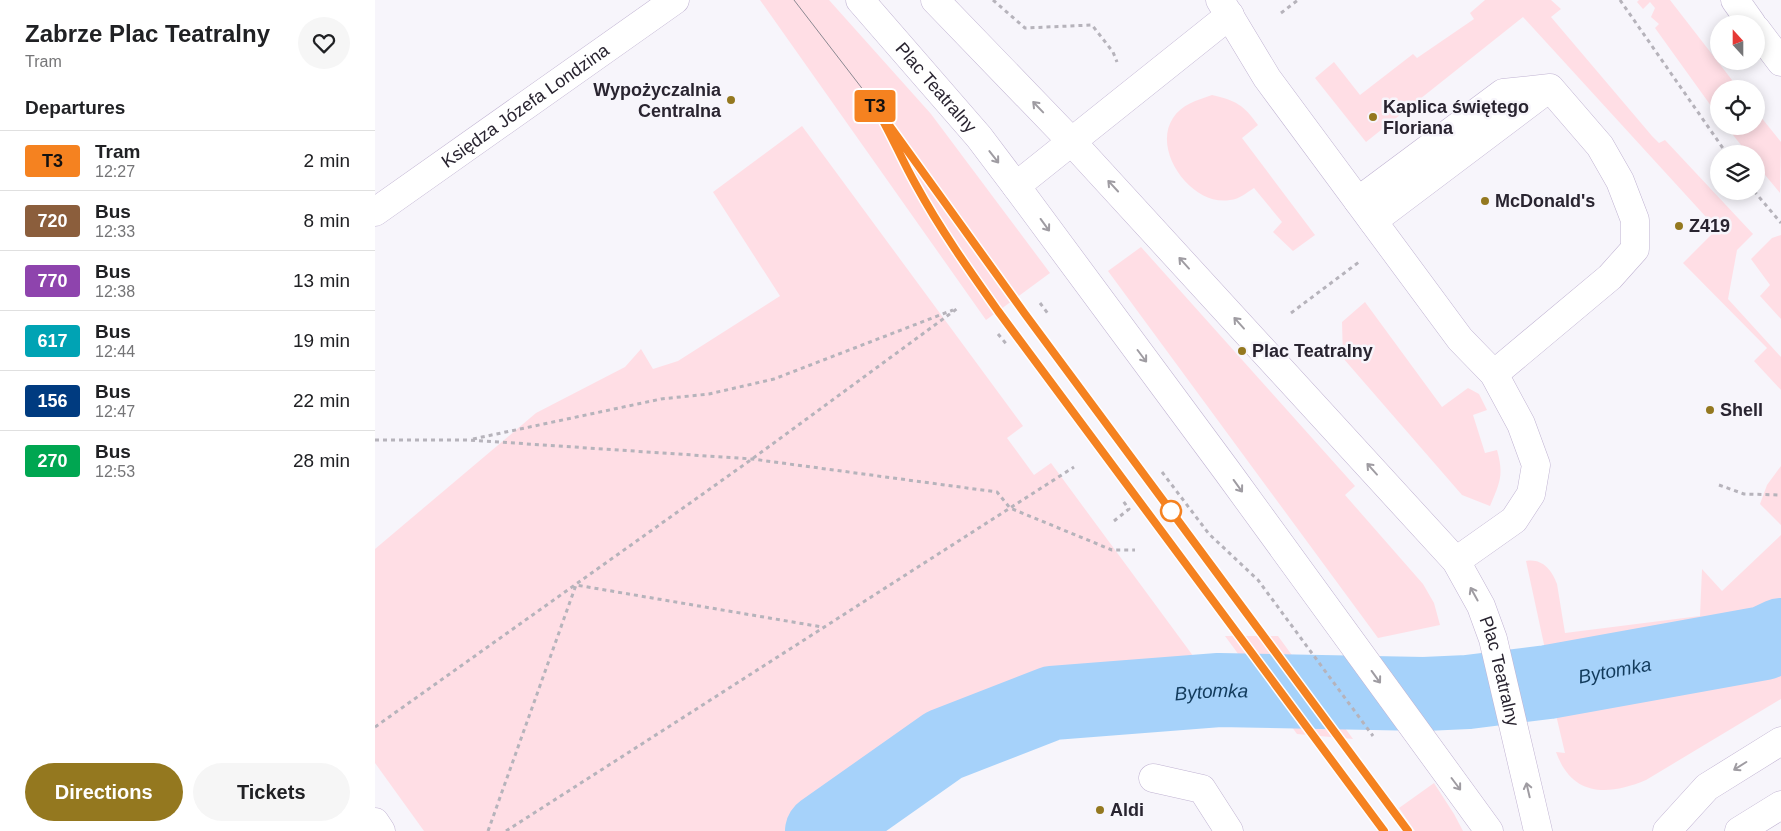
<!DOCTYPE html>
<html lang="en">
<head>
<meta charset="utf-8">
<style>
	body { margin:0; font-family:Helvetica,sans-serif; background:#f6f6f6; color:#202124; height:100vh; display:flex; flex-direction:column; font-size:19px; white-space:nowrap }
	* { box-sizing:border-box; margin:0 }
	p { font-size:16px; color:#757577 }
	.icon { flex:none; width:28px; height:28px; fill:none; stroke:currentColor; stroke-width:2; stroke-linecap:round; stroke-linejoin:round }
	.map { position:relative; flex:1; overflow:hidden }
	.sheet { display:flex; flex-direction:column; background:#fff; width:375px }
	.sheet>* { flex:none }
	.badge { padding:0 10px; border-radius:4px; font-size:18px; line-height:32px }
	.needle { width:32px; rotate:339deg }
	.controls { position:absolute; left:1335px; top:15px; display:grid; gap:10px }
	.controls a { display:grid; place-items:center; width:55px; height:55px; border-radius:50%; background:#fff; box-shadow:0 2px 12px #0003; font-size:25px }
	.map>.badge { position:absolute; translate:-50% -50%; box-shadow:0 0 0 2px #fff }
	h2 { padding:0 25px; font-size:19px; line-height:45px }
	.round { display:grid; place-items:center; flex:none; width:52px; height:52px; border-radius:26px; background:#f6f6f6 }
	.overview { display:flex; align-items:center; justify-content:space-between; height:85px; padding:0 25px }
	h1 { font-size:24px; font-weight:800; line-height:38px }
	.cta { display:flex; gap:10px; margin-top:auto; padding:10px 25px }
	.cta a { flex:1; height:58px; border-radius:30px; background:#94781f; color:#fff; font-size:20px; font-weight:800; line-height:58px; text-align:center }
	.cta a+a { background:#f6f6f6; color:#202124 }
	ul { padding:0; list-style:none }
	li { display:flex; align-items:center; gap:15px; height:60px; padding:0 25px; border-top:1px solid #e0e0e0 }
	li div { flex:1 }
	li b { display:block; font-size:19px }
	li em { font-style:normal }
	li .badge { min-width:55px; font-weight:700; text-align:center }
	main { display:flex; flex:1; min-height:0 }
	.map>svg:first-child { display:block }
	.green { fill:#ffdee5 }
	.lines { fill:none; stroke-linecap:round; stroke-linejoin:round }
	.river { stroke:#a6d2fa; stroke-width:74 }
	.minor-casing { stroke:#c0b3d2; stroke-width:29 }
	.major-casing { stroke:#c0b3d2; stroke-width:29 }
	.path { stroke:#b6b3bb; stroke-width:3; stroke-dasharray:4 4; stroke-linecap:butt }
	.minor { stroke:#fff; stroke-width:28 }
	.major { stroke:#fff; stroke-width:28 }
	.tram { stroke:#8b8891; stroke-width:1 }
	.oneway { stroke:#9f9ca2 }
	.line-casing { stroke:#fff; stroke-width:11 }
	.line { stroke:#f58220; stroke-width:8 }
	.poi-dot { fill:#94781f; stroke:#f7f5fb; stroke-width:2 }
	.stop-dot { fill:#fff; stroke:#f58220; stroke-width:2.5 }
	.labels { text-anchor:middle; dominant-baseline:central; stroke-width:5; stroke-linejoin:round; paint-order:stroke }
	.street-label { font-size:18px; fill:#292430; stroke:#f7f5fb }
	.poi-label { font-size:18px; font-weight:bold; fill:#292430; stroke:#f7f5fb; text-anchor:start }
	.water-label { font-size:19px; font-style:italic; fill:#123b5c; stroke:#f7f5fb }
</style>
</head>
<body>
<main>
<section class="sheet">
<div class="overview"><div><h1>Zabrze Plac Teatralny</h1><p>Tram</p></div><a class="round"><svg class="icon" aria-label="heart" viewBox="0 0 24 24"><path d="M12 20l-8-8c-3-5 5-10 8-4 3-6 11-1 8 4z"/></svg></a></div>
<h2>Departures</h2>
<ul>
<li><span class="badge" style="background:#f58220;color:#111">T3</span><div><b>Tram</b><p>12:27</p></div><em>2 min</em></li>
<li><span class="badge" style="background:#8b5e3c;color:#fff">720</span><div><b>Bus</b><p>12:33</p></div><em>8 min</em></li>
<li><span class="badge" style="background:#8e44ad;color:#fff">770</span><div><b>Bus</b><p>12:38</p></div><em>13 min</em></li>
<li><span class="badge" style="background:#00a3b4;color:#fff">617</span><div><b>Bus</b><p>12:44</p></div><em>19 min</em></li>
<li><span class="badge" style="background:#003b80;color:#fff">156</span><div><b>Bus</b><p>12:47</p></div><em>22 min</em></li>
<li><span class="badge" style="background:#00a651;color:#fff">270</span><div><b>Bus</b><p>12:53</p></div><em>28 min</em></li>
</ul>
<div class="cta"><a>Directions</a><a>Tickets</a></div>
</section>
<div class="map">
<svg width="1406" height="831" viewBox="0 0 1406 831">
	<rect width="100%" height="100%" fill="#f7f5fb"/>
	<path class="green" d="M385,0H454L556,114L675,273L611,320Z
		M1110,0H1176L1186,9L1176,17L1277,136L1284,143L1290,140L1378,234L1362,250L1353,299L1406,357V390L1379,361L1392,348L1308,263L1342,229L1148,17L991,142L940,78L959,62L985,95L1038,54L1042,58L1099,19L1095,13Z
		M1264,0H1295L1364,89H1344V117L1280,28L1284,24L1276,17L1280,8L1275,2L1268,9L1262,2Z
		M837,95C860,100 869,105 883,125L867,138L940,235L918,251L898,232L907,222L879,188C871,193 865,199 855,200C818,207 776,151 798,118C806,105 822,100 837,95Z
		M1381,111L1406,142L1405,193L1381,164V154H1373L1351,126H1381Z
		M427,126L648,426L632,438L659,475L676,463L827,668L677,687L554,739L423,831H49L0,763V549L161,413L250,367L266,349L278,369L303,361L405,296L338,192Z
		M1406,235V319L1385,296L1395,285L1376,259L1397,238Z
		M766,247L980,486L970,495L1048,584L1059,603L1065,625L1003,638L733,271Z
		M990,302L1067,407L1093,388L1104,394L1112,410L1098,415L1110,453L1122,450C1129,475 1125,482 1115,506L1087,495L968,358L967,322Z
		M1406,466V525L1385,504L1392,485Z
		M1406,535V613L1330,636L1173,663L1151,561C1167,558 1177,570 1182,584L1190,633L1325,616L1327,569L1347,591Z
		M850,636H903L978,739L922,734Z
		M1406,650V699L1271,780C1233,796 1197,797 1181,752L1190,753L1181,715C1247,683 1321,672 1392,656Z
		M1059,783L1079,814L1088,831H1040L1024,808Z"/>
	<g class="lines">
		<path class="river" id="s1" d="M447,831L569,745L677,703L844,690L1049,694L1093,692L1173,682L1389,643L1406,635"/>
		<g class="minor-casing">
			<g id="minor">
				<path d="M845,0L892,78L1085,339L1119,374L1146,424L1161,465L1156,494L1139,520L1081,561"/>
				<path d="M1360,0L1377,24"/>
				<path d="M1381,29L1406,62"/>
				<path d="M641,186L855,15"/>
				<path d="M983,201L1128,93L1175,88L1225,146L1245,181L1260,220V249L1235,277L1119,374"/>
				<path id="s2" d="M0,212L300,0"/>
				<path d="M998,221L1173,89"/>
				<path d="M778,778L827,789L854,831"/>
				<path d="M0,822L6,831"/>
				<path d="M1292,831L1332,787L1406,741"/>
				<path d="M1364,831L1406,805"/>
			</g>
		</g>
		<g class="major-casing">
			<g id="major">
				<path id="s3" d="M485,0L604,137L641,186L852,471L1114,831"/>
				<path id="s4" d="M560,0L697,142L1081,561L1106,606L1118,639L1163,831"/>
			</g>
		</g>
		<path class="path" d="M618,0L650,28L717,25L738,52L742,62
			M1245,0L1352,154
			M906,13L923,0
			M1379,191L1406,223
			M665,303L674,315
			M916,313L984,262
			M623,334L633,346
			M98,439L286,399L334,394L399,379L578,310
			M0,440H94L377,459L622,492L635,508L737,550H760
			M787,472L834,534L883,580L998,736
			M1344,485L1369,494L1406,495
			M739,521L754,509L748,501
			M0,727L377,459L583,308
			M113,831L201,585L447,627
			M131,831L699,467"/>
		<use href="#minor" class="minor"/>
		<use href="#major" class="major"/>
		<path class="tram" d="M419,0L496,100L650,314L1033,831
			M520,142L540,184L571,237L623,311L1009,831"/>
	</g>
	<defs><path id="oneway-shaft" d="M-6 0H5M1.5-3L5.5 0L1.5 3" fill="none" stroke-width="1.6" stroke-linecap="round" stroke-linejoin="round" transform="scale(1.25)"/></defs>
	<g class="oneway">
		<use href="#oneway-shaft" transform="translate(663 107) rotate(-134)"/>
		<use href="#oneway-shaft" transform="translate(619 157) rotate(52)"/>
		<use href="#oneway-shaft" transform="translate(738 186) rotate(-133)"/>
		<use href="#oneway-shaft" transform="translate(670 225) rotate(54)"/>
		<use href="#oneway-shaft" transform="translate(809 263) rotate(-132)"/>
		<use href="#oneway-shaft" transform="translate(864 323) rotate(-132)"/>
		<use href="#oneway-shaft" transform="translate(767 356) rotate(53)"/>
		<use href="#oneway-shaft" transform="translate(997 469) rotate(-132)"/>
		<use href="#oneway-shaft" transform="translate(863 486) rotate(54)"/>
		<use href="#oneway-shaft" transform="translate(1099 594) rotate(-119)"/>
		<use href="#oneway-shaft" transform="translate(1001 677) rotate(54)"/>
		<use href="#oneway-shaft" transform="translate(1365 766) rotate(148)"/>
		<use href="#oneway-shaft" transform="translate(1081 784) rotate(53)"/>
		<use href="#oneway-shaft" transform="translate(1153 790) rotate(-103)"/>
	</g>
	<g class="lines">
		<g class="line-casing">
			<path id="line" d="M1009,831L623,311C594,270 565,229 541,185C525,157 514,128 496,100L650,314L1033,831"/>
		</g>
		<use href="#line" class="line"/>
	</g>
	<g class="poi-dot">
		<circle cx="356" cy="100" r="5"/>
		<circle cx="998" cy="117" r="5"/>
		<circle cx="1110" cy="201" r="5"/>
		<circle cx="1304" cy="226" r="5"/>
		<circle cx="867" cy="351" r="5"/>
		<circle cx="1335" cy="410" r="5"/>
		<circle cx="725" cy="810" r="5"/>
	</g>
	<circle class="stop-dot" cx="796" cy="511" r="10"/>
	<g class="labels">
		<g class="street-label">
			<text stroke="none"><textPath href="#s3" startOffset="116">Plac Teatralny</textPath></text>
			<text stroke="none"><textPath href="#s2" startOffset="184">Księdza Józefa Londzina</textPath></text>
			<text stroke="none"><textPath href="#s4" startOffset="885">Plac Teatralny</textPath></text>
		</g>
		<g class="poi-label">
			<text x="346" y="90" text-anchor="end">Wypożyczalnia<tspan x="346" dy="21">Centralna</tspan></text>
			<text x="1008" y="107">Kaplica świętego<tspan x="1008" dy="21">Floriana</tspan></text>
			<text x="1120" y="201">McDonald's</text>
			<text x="1314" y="226">Z419</text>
			<text x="877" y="351">Plac Teatralny</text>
			<text x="1345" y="410">Shell</text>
			<text x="735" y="810">Aldi</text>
		</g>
		<g class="water-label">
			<text stroke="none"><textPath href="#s1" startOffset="830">Bytomka</textPath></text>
			<text stroke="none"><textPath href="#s1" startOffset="425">Bytomka</textPath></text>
		</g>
	</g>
</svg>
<div class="controls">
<a><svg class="needle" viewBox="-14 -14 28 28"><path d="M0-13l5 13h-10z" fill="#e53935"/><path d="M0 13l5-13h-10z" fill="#757577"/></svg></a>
<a><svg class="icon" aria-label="locate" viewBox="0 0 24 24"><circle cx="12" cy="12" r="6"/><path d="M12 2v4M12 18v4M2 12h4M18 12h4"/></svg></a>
<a><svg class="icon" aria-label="layers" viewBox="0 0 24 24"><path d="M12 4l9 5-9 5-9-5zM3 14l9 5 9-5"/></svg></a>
</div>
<b class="badge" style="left:500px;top:106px;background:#f58220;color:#111">T3</b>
</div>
</main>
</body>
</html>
